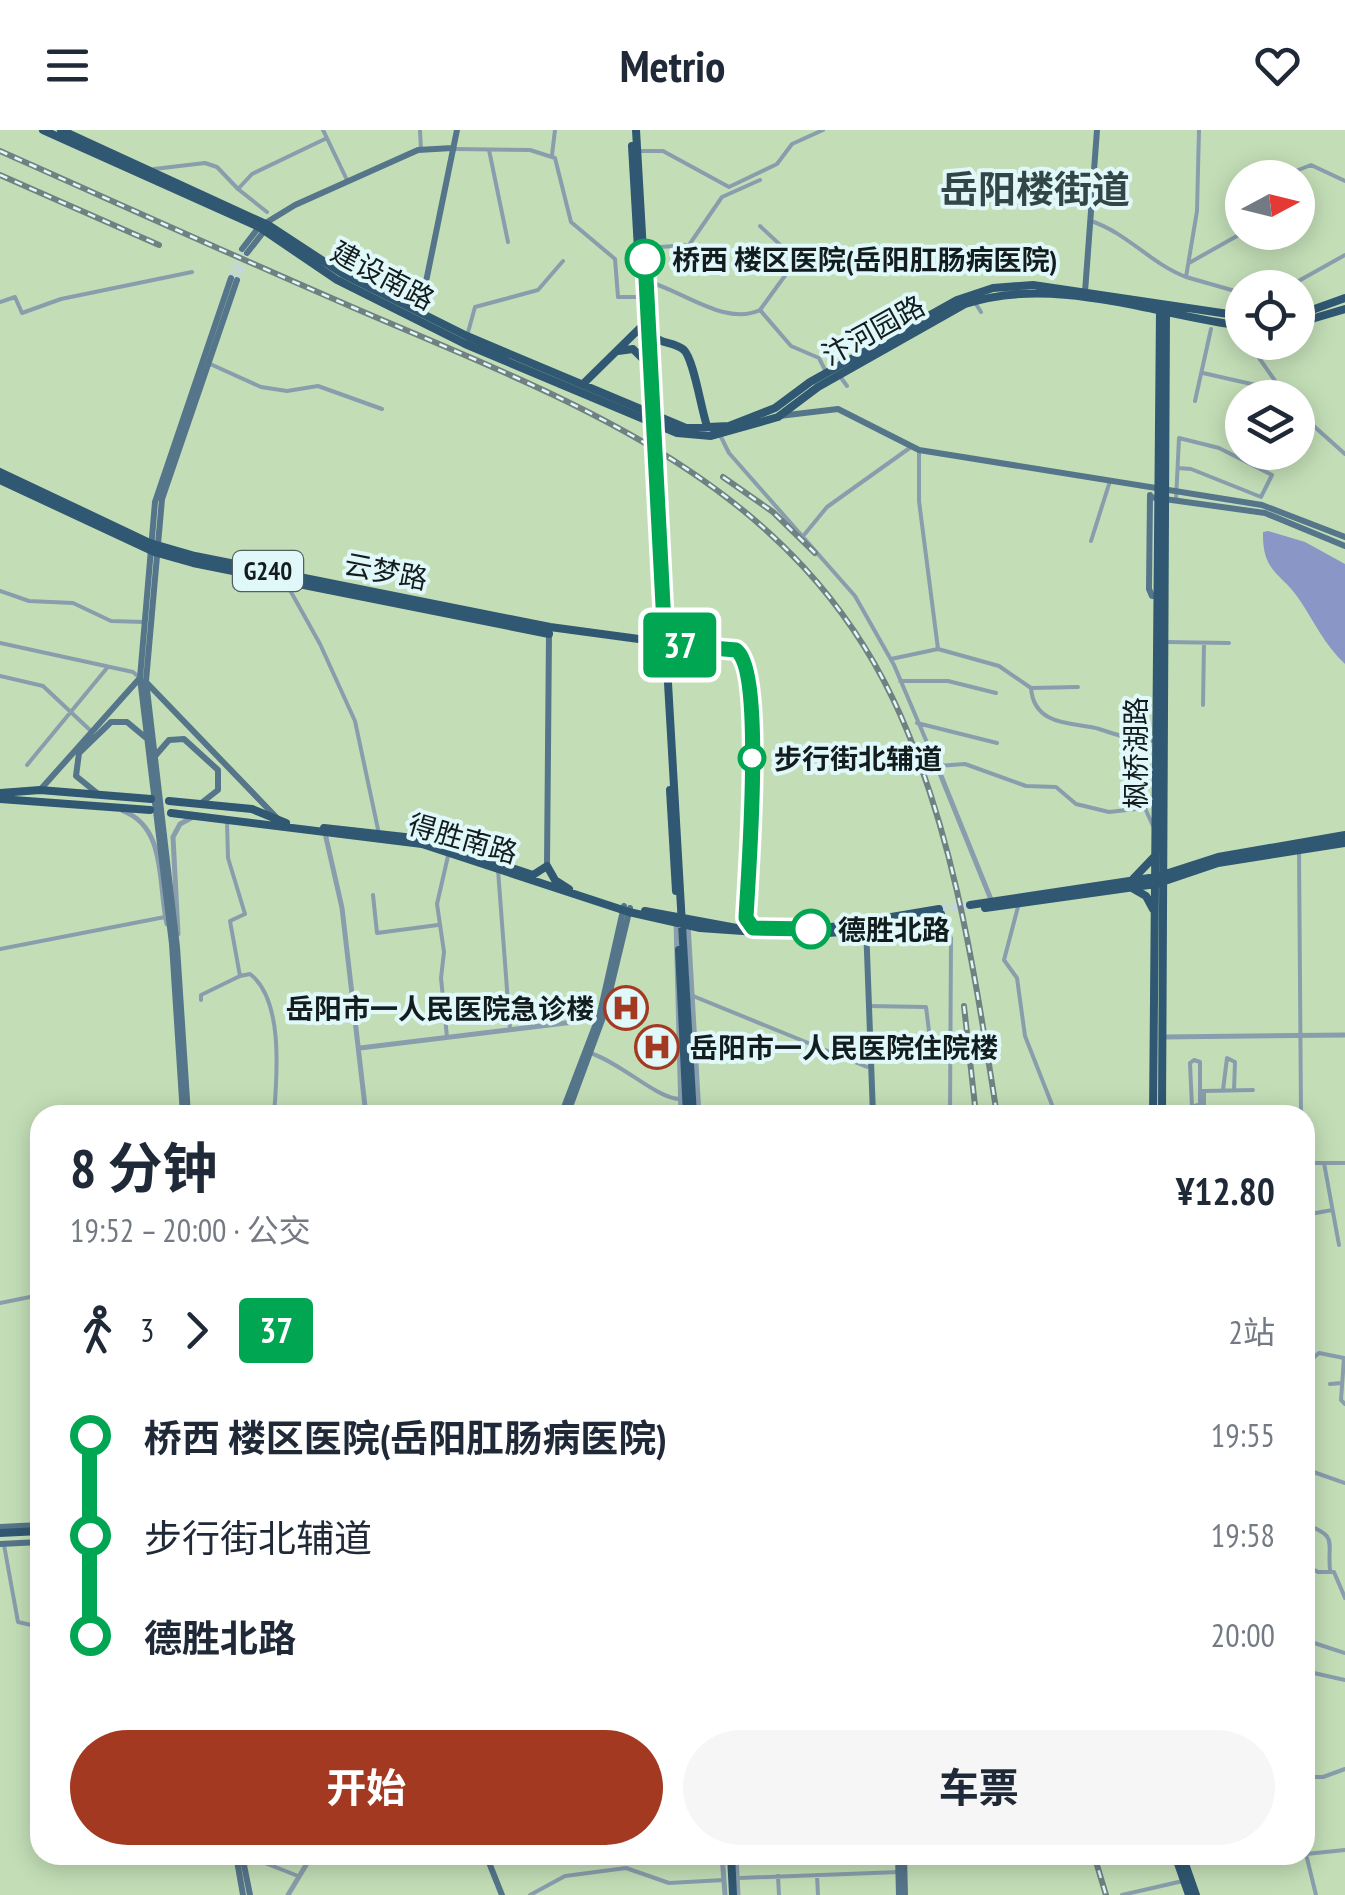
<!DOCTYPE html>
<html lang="zh">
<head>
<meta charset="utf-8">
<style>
	body { margin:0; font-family:"PT Sans Narrow","Noto Sans SC",sans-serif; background:#f6f6f7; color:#1f2937; height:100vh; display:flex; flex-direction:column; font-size:38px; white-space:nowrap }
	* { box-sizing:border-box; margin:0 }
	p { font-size:32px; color:#747a83 }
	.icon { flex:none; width:55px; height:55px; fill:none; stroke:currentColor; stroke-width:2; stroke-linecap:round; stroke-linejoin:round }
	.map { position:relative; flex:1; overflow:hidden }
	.panel { position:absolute; left:30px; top:975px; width:1285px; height:760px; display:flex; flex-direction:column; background:#fff; border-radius:30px; box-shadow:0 5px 25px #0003 }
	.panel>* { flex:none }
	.badge { padding:0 20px; border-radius:8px; font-size:35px; line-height:65px }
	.needle { width:65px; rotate:83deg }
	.controls { position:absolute; left:1225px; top:30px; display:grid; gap:20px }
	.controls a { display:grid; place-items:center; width:90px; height:90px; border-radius:50%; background:#fff; box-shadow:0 5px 25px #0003; font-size:50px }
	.map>.badge { position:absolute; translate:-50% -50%; box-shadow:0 0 0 5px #fff }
	.legs { display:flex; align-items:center; gap:15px; height:110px; padding:0 40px; font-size:32px }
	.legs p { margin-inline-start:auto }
	.head { display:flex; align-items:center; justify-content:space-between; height:170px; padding:0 40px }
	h1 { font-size:55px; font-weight:700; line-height:75px }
	.button { display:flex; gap:20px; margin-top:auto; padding:20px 40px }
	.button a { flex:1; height:115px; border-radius:60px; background:#a23920; color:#fff; font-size:40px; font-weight:700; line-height:115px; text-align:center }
	.button a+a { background:#f6f6f7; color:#1f2937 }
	ul { padding:0 40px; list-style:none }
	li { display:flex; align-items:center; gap:35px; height:100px; font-size:38px }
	li i { display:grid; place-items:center; width:15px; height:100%; margin:0 12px; background:currentColor }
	li i::after { content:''; width:25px; height:25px; margin:-12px; border:8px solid; border-radius:50%; background:#fff }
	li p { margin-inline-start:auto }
	li:first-child i { background:linear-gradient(#0000 50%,currentColor 0) }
	li:last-child i { background:linear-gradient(currentColor 50%,#0000 0) }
	header { display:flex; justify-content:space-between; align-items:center; height:130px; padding:0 40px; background:#fff; font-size:45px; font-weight:700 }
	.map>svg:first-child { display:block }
	.green { fill:#c3deb7; fill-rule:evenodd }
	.water { fill:#8996c6 }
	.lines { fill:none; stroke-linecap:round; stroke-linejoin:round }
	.secondary-tunnel { stroke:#c1d7d9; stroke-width:6; stroke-dasharray:6 3; stroke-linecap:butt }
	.primary-tunnel { stroke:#c1d7d9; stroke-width:8; stroke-dasharray:8 4; stroke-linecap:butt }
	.minor { stroke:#889ead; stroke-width:4 }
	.tertiary { stroke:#889ead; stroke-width:5 }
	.secondary { stroke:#55758a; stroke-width:6 }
	.primary { stroke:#305872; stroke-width:8 }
	.rail-casing { stroke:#718182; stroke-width:6 }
	.rail { stroke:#e0f8fa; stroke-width:2.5; stroke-dasharray:8; stroke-linecap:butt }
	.line-1-casing { stroke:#fff; stroke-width:22 }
	.line-1 { stroke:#00a651; stroke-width:15 }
	.stop-1-dot { fill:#fff; stroke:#00a651; stroke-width:5 }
	.labels { text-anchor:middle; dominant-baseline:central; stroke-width:8; stroke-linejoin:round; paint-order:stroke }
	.shield { fill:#e0f8fa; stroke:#515f60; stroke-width:2.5 }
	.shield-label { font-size:25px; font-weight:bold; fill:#141d1e }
	.stop-label { font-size:28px; font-weight:bold; fill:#141d1e; stroke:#e0f8fa; text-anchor:start }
	.street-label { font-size:28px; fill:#141d1e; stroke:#e0f8fa }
	.poi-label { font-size:28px; font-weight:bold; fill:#141d1e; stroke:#e0f8fa; text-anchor:end }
	.district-label { font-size:38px; font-weight:bold; fill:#324547; stroke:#e0f8fa }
</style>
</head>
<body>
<header><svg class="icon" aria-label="menu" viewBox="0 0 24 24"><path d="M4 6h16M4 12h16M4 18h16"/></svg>Metrio<svg class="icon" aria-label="heart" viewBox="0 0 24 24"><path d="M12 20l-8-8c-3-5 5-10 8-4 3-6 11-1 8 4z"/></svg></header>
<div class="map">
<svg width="1345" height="1765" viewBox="0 0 1345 1765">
	<rect width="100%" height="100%" fill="#e0f8fa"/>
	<path class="green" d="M0,0H1345V1765H0ZM1242,48H1298V102H1242ZM1242,158H1298V212H1242ZM1242,268H1298V322H1242ZM40,985H1305V1725H40Z"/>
	<path class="water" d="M1268,401L1305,412L1345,434V534C1324,514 1315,493 1299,469C1281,442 1262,443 1263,402Z"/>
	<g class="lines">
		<path class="secondary-tunnel" d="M231,148L242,119
			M237,150L247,123"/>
		<path class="primary-tunnel" d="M939,779L970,775"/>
		<path class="minor" d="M323,0L347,50
			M420,0L421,20
			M455,19L530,20L555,28L571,92L615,129L618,167H640
			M489,20L508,112
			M638,21H663L729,57L777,34L792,14L823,0
			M552,25L555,0
			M154,39L205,33L217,37L238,59
			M1278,48L1311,35L1345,51
			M1060,60L1056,51L1047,56L1054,64L1092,62
			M267,82L238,59L252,44L327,8
			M1091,91C1127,103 1150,133 1186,147L1197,81L1199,0
			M760,96L791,125L792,136L760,180
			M645,118L689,115L722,67L760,50
			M1189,133L1244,102
			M1186,147L1242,163
			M646,151C680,159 725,197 760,180L791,216L819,228L827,244
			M1286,158L1345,125
			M974,171L981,182
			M0,172L15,167L22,183L61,169L192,142
			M467,206L475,177L538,160L563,131
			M1248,212L1287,268
			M208,233L261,257L287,261L318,256L382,279
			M1203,243L1269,258L1276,253
			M839,245L847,256
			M1195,271L1211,199
			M1298,282L1345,324
			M720,305L729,323L855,466L894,535L937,636L965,634L1026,656L1056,657L1076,674L1109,682L1145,678L1153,696
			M1176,370L1179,308L1219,318L1272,345L1261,367L1191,339L1178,338
			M804,405L827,377L911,317
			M1091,411L1110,351
			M286,453L320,514L355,591L379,704
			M0,461L29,471L73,473L111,491L144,492
			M1166,512L1229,513
			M0,513L133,542L140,548
			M938,519L999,536L1031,558C1034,599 1079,592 1099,599C1116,605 1133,610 1153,611
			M891,529L938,519L919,371V320
			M0,546L43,556L91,601
			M900,551H948L996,563
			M1031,558L1078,557
			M1203,575L1204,514
			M917,593L997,613
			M27,635L107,538
			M1299,720L1301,985
			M498,740L510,899
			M373,765L377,803L438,795
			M1019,773L1004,830L1017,848L1025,906L1056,985
			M936,785L951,808L950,985
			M0,819L165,787
			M240,846L250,844C284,870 277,946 274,985
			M693,866L867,937
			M201,870V865L240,846L230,791L245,784L228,728L227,692
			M868,876L926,877L931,917
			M447,907L441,848L444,822L437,774L448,726
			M590,923C622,933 658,970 681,969
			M1223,960L1227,928L1235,932L1234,960
			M1200,961V974L1192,977L1190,933L1194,930L1200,932V961H1204
			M1204,985V961L1253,960
			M1305,1033H1324L1339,1115
			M1324,1033H1345
			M1305,1085L1332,1080
			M0,1173L40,1165
			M1344,1228L1341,1270L1345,1274
			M1305,1235L1319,1223L1344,1228
			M1330,1254L1342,1253
			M1305,1339L1345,1353
			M1305,1394C1339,1407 1327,1411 1330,1440
			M4,1415L18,1492L40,1497
			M1305,1435L1318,1442H1334L1345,1468
			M1305,1510L1345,1523
			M1305,1541L1345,1550
			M1305,1647H1323L1345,1639
			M1305,1720L1316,1765
			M1306,1724L1345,1720
			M245,1725L298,1746
			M817,1745L818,1765
			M778,1746L779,1765
			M739,1748L899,1742
			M530,1765L565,1746L626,1738L669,1753L724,1750
			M1122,1765L1183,1751"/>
		<path class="tertiary" d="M937,636L992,772
			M123,681C167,697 158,756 167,794
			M325,703L342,778L366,985
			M676,790L681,985
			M688,794L699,985
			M178,804L173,707L180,694L195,686
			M1163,907L1345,905
			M360,918L599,889
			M722,1725L725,1765
			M736,1725L738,1765
			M288,1765L312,1725"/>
		<path class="secondary" d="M242,119L259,97L295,75L418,20L452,18
			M247,123L265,100
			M1085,162L1097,0
			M420,181L457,0
			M779,286L838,279L919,320L1262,375L1345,407
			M1150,365L1149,459L1152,466H1158
			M1150,367L1265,383L1345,416
			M666,514L736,520C765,542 748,745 746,788
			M147,553L277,688
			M156,625L169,610L184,609L218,640V660L200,674
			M40,660L139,549
			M97,663L76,646L79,623L111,592H127L145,607
			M547,736L549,502
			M866,795L873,985
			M183,985L172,814L140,548L155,372L231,148
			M188,985L177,817L146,551L162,369L237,150
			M561,985L600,883L624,776
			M567,985L605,882L630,778
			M0,1397L40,1395
			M0,1414L40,1412
			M236,1725L243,1765
			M242,1725L250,1765
			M486,1725L502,1765
			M898,1725L899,1765
			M904,1725L905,1765"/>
		<path class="primary" d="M43,0L259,97L337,150L465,214L677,303L711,306L778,287L818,257L965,174C1055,145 1152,184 1242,196
			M61,0L270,96L343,144L467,206L686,298L729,296L775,278L810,252L957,170L993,158L1033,155L1242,186
			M636,0L693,985
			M632,16L644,222
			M1298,185L1345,168
			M1298,193L1345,179
			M651,202C659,216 673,210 684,220C694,230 701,279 707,296L712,298
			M618,221L633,219L644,230
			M583,254L643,195
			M651,336L661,526
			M0,342L150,413L195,426L550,497L661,512
			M0,350L154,422L193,433L549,504
			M670,660L676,761
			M0,663L40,660L151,669
			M0,669L150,680
			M169,671L252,679L286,693
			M171,683L422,714L629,782L700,798L802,805L866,800L941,784
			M324,698L423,709L533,745L547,736L555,750L569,759
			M1133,749L1154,727
			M1132,758L1146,766L1153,779
			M970,775L1156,747L1218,727L1345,705
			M985,778L1156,754L1218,733L1345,713
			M645,781L758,802
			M826,798L939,779
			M679,820L687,985
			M1153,985L1160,180
			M1162,985L1166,180
			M0,1403L40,1401
			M731,1725L733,1765
			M1175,1725L1189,1765
			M1182,1725L1196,1765"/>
		<g class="rail-casing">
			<path id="rail" d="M0,21C117,73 234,126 352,177C565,269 785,344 893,569C954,697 975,846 997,985
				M0,45L159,115
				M723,347L773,382L815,423
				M964,876L976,985
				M1094,1725L1106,1765"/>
		</g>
		<use href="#rail" class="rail"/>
	</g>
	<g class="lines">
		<g class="line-1-casing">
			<path id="line-1" d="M645,129L665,514L736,520C765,541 748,745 746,788L753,798L811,799"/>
		</g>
		<use href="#line-1" class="line-1"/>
	</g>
	<defs>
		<g id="hospital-ring" transform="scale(2.25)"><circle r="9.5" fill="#e0f8fa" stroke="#a23920" stroke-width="1.5"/><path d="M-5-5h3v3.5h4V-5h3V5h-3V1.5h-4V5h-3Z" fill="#a23920"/></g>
	</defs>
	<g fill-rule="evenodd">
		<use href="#hospital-ring" x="626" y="878"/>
		<use href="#hospital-ring" x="657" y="917"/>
	</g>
	<g class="stop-1-dot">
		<circle cx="645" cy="129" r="18"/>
		<circle cx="752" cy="628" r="12"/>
		<circle cx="811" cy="799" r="18"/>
	</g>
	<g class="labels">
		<rect class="shield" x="233" y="421" width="70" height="40" rx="8"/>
		<g class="shield-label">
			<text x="268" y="441">G240</text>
		</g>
		<g class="stop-label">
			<text x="672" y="129">桥西 楼区医院(岳阳肛肠病医院)</text>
			<text x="774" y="628">步行街北辅道</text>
			<text x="838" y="799">德胜北路</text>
		</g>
		<g class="street-label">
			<text transform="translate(383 145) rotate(28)">建设南路</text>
			<text transform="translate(873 200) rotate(-29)">汴河园路</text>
			<text transform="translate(386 441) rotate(11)">云梦路</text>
			<text transform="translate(1135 623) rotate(-90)">枫桥湖路</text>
			<text transform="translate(463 708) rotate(16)">得胜南路</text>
		</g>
		<g class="poi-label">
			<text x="594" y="878">岳阳市一人民医院急诊楼</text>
			<text x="690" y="917" text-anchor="start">岳阳市一人民医院住院楼</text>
		</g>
		<g class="district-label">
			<text x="1035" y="58">岳阳楼街道</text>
		</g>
	</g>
</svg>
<div class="controls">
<a><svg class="needle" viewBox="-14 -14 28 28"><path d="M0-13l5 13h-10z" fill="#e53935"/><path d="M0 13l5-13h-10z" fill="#747a83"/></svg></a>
<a><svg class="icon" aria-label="locate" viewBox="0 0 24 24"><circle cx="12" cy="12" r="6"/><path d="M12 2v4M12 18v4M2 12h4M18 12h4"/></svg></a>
<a><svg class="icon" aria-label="layers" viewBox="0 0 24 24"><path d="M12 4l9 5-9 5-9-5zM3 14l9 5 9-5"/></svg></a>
</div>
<b class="badge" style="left:680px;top:515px;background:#00a651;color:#fff">37</b>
<section class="panel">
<div class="head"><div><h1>8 分钟</h1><p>19:52 – 20:00 · 公交</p></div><b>¥12.80</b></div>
<div class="legs"><svg class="icon" aria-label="walk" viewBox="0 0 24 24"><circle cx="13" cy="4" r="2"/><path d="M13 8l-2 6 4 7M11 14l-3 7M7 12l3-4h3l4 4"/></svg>3<svg class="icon" aria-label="forward" viewBox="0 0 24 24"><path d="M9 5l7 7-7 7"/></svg><b class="badge" style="background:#00a651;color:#fff">37</b><p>2站</p></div>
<ul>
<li><i style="color:#00a651"></i><b>桥西 楼区医院(岳阳肛肠病医院)</b><p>19:55</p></li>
<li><i style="color:#00a651"></i><span>步行街北辅道</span><p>19:58</p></li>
<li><i style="color:#00a651"></i><b>德胜北路</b><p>20:00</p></li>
</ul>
<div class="button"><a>开始</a><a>车票</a></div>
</section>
</div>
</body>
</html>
